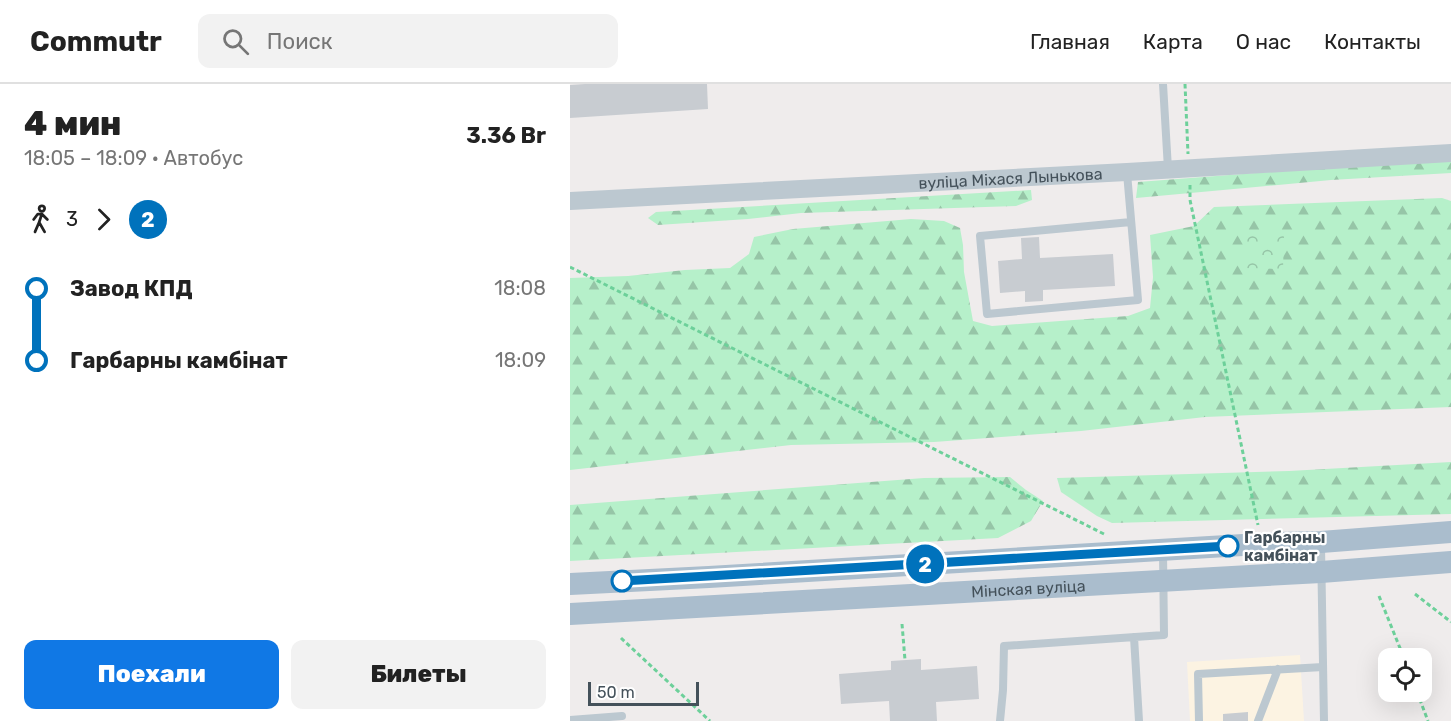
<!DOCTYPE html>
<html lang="ru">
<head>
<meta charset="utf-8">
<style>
	body { margin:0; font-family:Rubik,sans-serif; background:#f2f2f2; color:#222; height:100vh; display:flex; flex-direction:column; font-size:22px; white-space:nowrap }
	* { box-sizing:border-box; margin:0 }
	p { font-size:20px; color:#767676 }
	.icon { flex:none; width:33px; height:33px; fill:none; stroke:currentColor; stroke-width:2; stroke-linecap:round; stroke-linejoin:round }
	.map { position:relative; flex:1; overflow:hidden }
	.panel { display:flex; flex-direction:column; background:#fff; width:570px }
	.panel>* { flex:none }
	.badge { padding:0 12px; border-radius:20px; font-size:21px; line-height:39px }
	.tools { position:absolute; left:808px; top:564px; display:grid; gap:12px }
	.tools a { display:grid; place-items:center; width:54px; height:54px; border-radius:12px; background:#fff; box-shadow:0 6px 24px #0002; font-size:30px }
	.scale { position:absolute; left:18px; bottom:15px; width:111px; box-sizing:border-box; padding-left:6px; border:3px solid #44515a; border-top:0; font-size:16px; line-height:21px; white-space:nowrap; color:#44515a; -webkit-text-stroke:4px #fff; paint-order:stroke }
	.map>.badge { position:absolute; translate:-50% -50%; box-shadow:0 0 0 3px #fff }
	.legs { display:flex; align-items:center; gap:9px; height:66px; padding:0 24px; font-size:20px }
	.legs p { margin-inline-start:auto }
	.headline { display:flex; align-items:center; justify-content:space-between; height:102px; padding:0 24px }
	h1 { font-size:33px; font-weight:800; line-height:45px }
	.action { display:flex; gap:12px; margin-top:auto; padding:12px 24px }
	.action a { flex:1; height:69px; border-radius:12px; background:#1078e5; color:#fff; font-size:24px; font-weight:800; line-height:69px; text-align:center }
	.action a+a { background:#f2f2f2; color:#222 }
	ul { padding:0 24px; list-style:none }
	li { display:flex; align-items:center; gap:21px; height:72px; font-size:22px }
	li i { display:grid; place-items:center; width:9px; height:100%; margin:0 8px; background:currentColor }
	li i::after { content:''; width:15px; height:15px; margin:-8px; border:4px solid; border-radius:50%; background:#fff }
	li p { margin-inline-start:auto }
	li:first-child i { background:linear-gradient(#0000 50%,currentColor 0) }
	li:last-child i { background:linear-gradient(currentColor 50%,#0000 0) }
	header { display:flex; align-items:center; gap:36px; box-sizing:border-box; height:84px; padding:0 30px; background:#fff; border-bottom:2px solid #e0e0e0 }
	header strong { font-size:28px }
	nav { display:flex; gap:33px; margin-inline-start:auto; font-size:21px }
	.search { width:420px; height:54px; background:#f2f2f2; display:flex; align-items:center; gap:15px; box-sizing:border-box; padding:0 21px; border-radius:12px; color:#767676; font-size:22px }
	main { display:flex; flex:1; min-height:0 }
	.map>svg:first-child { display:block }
	.commercial { fill:#fcf3e2 }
	.forest { fill:url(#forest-firs) }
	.park { fill:url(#park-crowns) }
	.building { fill:#c8ccd1 }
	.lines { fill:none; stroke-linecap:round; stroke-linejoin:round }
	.path { stroke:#6dd09a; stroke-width:3; stroke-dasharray:4.5 3; stroke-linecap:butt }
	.service { stroke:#bcc8d0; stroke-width:8 }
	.tertiary { stroke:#bcc8d0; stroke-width:18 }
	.primary { stroke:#aabdcd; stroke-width:22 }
	.line-1-casing { stroke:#fff; stroke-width:14 }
	.line-1 { stroke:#0072bc; stroke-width:9 }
	.stop-1-dot { fill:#fff; stroke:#0072bc; stroke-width:3 }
	.labels { text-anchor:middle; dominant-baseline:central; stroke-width:4.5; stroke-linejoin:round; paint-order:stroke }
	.street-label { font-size:16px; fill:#44515a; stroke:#fff }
	.stop-label { font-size:16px; font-weight:bold; fill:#44515a; stroke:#fff; text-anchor:start }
</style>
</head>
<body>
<header>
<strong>Commutr</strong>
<div class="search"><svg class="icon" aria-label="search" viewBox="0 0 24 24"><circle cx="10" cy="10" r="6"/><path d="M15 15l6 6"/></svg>Поиск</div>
<nav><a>Главная</a><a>Карта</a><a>О нас</a><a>Контакты</a></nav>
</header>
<main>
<section class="panel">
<div class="headline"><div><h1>4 мин</h1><p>18:05 – 18:09 · Автобус</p></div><b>3.36 Br</b></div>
<div class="legs"><svg class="icon" aria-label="walk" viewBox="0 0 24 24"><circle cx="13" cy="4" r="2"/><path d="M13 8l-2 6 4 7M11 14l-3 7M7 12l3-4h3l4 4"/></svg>3<svg class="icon" aria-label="forward" viewBox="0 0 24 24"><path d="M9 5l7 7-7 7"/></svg><b class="badge" style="background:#0072bc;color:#fff">2</b></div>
<ul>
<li><i style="color:#0072bc"></i><b>Завод КПД</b><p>18:08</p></li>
<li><i style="color:#0072bc"></i><b>Гарбарны камбінат</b><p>18:09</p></li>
</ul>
<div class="action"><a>Поехали</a><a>Билеты</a></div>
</section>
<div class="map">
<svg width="881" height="637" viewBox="0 0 881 637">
	<defs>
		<pattern id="forest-firs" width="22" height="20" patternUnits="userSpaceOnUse" patternTransform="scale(1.5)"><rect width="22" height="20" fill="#b6f0ca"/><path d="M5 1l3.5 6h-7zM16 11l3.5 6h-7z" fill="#96c5a7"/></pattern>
		<pattern id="park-crowns" width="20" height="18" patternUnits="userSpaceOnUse" patternTransform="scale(1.5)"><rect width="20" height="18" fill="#b6f0ca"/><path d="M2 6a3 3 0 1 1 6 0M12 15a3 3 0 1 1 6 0" fill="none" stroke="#96c5a7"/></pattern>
	</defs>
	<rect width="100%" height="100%" fill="#efecec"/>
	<path class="commercial" d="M730,571L734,637H620L617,578Z"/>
	<path class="forest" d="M881,74V89L761,96L566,114L568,98Z
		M461,106L462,116L446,122L231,129L178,135L88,141L78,134L86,128Z
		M872,114L881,117V323L635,333L511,347L364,358L221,361L0,386V194L58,192L115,186L160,184L179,170L184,153L223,145L341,135L374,137L390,144L393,161L394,188L403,237L422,242L558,232L580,224L583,193L580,151L624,142L644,123Z
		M881,378V430L542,439L527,432L491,408L487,394L719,387Z
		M440,393L456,406L473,417L461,437L428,454L0,477V421L354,394Z"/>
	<path class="park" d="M674,150L714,151L713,185L673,184Z"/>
	<path class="building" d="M15,0H137L138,25L0,34V1Z
		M469,153L470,174L543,170L545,202L473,206V217L455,218V207L430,209L428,177L452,175L451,154Z
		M351,575V586L407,582L409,615L366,618L367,637H320L319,617L271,620L269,590L321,586V577Z
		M678,628V637H653V630Z"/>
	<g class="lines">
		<path class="path" d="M615,0L618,70
			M620,101V116L688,441
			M0,183L534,450
			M845,510L881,538
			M809,512L834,574
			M332,540L335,576
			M51,554L140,637
			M847,608L858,637"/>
		<path class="service" d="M593,0L598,85
			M557,89L568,216L417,230L410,152L561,138
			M751,462L754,637
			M564,553L569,637
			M0,636L52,632
			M430,637L433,606L434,562L594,551L593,468
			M629,637L628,590L753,583
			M688,637L708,585"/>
		<path class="tertiary" id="s1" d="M0,117L557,88L881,69"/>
		<g class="primary">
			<path d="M0,500L139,493L707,459L751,458L881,448"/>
			<path id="s2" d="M0,530L751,488L881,478"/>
		</g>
	</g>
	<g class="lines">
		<g class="line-1-casing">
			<path id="line-1" d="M52,497L658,462"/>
		</g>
		<use href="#line-1" class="line-1"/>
	</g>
	<g class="stop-1-dot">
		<circle cx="658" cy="462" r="10"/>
		<circle cx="52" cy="497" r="10"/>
	</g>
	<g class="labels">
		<g class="street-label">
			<text stroke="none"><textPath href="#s1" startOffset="441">вуліца Міхася Лынькова</textPath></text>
			<text stroke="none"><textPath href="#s2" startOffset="459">Мінская вуліца</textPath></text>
		</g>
		<g class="stop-label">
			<text x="674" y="453">Гарбарны<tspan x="674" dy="18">камбінат</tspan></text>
		</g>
	</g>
</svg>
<div class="tools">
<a><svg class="icon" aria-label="locate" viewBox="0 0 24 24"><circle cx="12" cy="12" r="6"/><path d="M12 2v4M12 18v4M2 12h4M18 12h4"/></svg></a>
</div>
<div class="scale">50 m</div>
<b class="badge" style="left:355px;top:480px;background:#0072bc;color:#fff">2</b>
</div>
</main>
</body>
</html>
